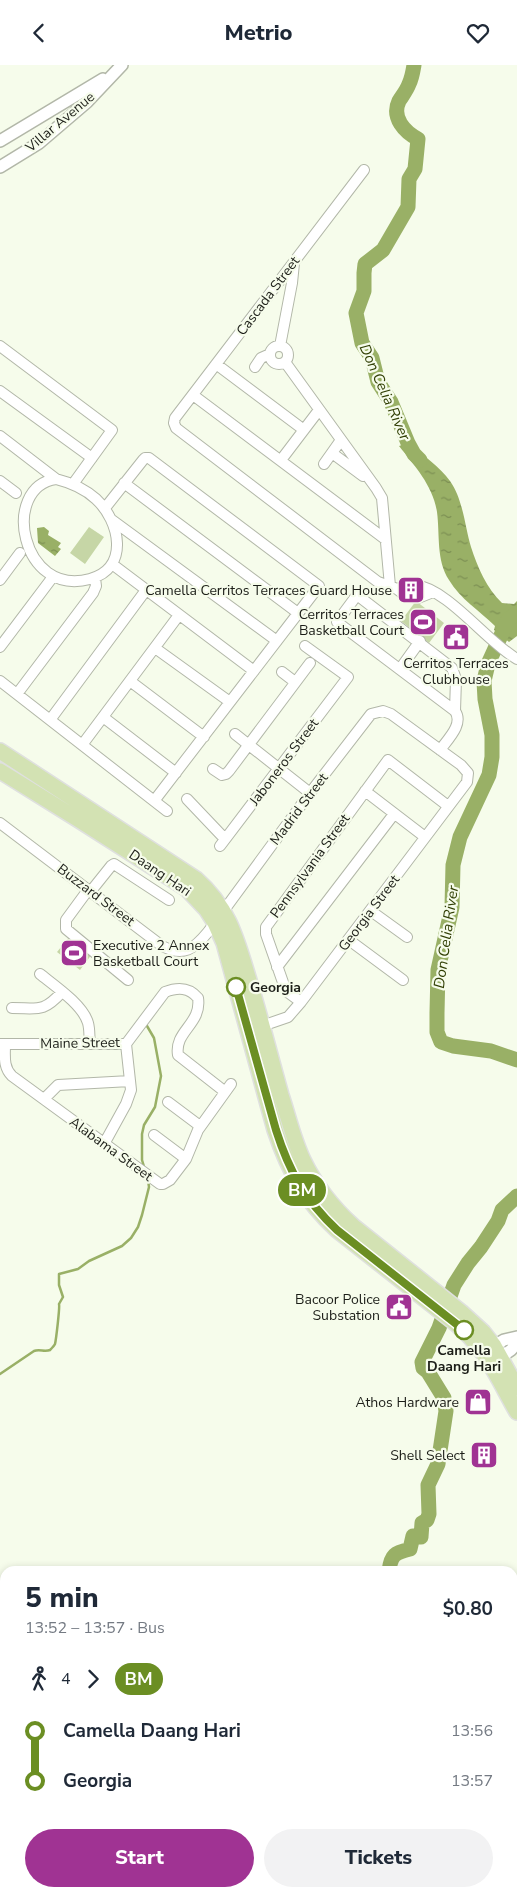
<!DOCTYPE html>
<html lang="en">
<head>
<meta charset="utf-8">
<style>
	body { margin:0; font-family:"Nunito Sans",sans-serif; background:#f2f2f3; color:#1f2937; height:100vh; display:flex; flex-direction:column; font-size:19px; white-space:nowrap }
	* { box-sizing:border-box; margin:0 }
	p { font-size:16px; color:#747a83 }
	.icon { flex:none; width:28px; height:28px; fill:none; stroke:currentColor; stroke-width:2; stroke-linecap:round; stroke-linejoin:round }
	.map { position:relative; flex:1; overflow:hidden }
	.details { position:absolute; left:0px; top:1501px; width:518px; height:331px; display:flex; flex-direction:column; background:#fff; border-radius:15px 15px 0 0; box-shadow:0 2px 8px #0003 }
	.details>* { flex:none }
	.badge { padding:0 10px; border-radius:16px; font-size:18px; line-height:32px }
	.map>.badge { position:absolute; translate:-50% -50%; box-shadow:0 0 0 2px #fff }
	.legs { display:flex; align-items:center; gap:8px; height:55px; padding:0 25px; font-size:16px }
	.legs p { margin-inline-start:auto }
	.overview { display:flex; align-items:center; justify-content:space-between; height:85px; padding:0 25px }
	h1 { font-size:28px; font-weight:800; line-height:38px }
	.action { display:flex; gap:10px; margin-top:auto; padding:10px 25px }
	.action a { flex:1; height:58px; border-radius:30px; background:#a03393; color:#fff; font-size:20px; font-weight:800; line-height:58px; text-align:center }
	.action a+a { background:#f2f2f3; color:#1f2937 }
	ul { padding:0 25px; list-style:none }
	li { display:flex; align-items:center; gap:18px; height:50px; font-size:19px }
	li i { display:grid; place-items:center; width:8px; height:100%; margin:0 6px; background:currentColor }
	li i::after { content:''; width:12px; height:12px; margin:-6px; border:4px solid; border-radius:50%; background:#fff }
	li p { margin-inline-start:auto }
	li:first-child i { background:linear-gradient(#0000 50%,currentColor 0) }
	li:last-child i { background:linear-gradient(currentColor 50%,#0000 0) }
	header { display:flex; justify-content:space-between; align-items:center; height:65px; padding:0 25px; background:#fff; font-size:22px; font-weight:800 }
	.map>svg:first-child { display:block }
	.pitch { fill:#c6d6a6 }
	.water { fill:url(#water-ripples) }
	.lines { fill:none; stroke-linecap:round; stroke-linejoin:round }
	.stream { stroke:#99b066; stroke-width:2.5 }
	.river { stroke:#99b066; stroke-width:15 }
	.minor-casing { stroke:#b2b7a8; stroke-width:12 }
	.tertiary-casing { stroke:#b2b7a8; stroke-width:14 }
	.primary-casing { stroke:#dfe0df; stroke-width:18 }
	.minor { stroke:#fff; stroke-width:10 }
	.tertiary { stroke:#fff; stroke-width:11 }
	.primary { stroke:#d3e2b3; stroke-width:15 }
	.line-1-casing { stroke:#fff; stroke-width:11 }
	.line-1 { stroke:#6b8e23; stroke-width:8 }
	.stop-1-dot { fill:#fff; stroke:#6b8e23; stroke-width:2.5 }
	.labels { text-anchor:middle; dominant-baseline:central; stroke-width:4.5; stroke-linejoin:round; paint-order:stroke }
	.street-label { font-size:14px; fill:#1c1e18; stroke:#f6fceb }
	.poi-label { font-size:14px; fill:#1c1e18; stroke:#f6fceb; text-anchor:end }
	.stop-label { font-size:14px; font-weight:bold; fill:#1c1e18; stroke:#f6fceb; text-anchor:start }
	.water-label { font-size:15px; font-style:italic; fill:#313f05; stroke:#f6fceb }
</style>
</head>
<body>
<header><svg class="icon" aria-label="back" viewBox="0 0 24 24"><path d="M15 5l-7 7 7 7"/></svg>Metrio<svg class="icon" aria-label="heart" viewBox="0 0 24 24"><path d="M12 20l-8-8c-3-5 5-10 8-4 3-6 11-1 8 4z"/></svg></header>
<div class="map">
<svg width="517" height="1832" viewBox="0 0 517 1832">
	<defs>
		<pattern id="water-ripples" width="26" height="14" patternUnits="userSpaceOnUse" patternTransform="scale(1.25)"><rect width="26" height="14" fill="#99b066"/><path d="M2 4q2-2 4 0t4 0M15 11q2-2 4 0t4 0" fill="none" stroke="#7c8f53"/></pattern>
	</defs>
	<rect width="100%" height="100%" fill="#f6fceb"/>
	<path class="pitch" d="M89,462L104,472L85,499L70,488Z
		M416,536L444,558L429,578L401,556Z
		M70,871L92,889L80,905L57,887Z"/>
	<path class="water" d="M408,378C422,389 440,402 450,416C463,434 465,462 471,482C477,501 487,524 502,538L514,539L517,536V571L509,577L494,565L495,561C480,546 460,534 449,515C436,495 440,470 437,447C433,421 415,401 399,381Z
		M44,462L49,466L48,470L61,478L58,482L61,484L55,491L38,478L37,463Z"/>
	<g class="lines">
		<path class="stream" d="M145,1105L142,1095V1069L144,1060L155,1042L161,1011L154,973L147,961
			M0,1309L34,1286C39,1284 45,1287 50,1285C52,1283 54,1281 55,1279C56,1275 60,1242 59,1239L63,1232L59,1220V1209L78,1204L89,1196L122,1181L131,1173L138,1162L142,1150L149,1122L148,1115"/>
		<path class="river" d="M414,0C413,6 412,13 409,19C407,25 402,31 399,36C391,53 405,67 418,74L415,104L409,114L408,142L383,185L365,199L364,208V226L356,248L362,278L372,293L378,317L391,337L408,378L414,389L420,395
			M517,548L508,555L488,599L484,616L485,634L492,670V692L489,710L460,772L453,800L452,842L438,905L437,948V967L441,977L453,981L491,986L517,995
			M389,1506C391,1489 395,1488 410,1484L413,1471L421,1472L422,1458L427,1455L429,1449L428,1420L438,1399L446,1346L444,1333L428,1307L423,1303L422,1297L439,1263L454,1220L468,1198L481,1182L498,1156L502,1145L517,1131"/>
		<g class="minor-casing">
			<path id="minor" d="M364,105L175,353L174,358L176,363L378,517L397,524L406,531L418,533L433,527
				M0,281L112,365L73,419
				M280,281L292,218L294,198
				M270 290a9 9 0 1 1 18 0a9 9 0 1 1-18 0Z
				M285,297L376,423L382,433L390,521
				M216,299L304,365
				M255,302L261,293L270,289
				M0,326L92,393
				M193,330L385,474
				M0,371L56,414
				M332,388L363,411
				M281,395L319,345
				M324,399L341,375
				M56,414C72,418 84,423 96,434C120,456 130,503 90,514C21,533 0,422 56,414Z
				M0,416L16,428
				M124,418L298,548
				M105,443L143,395L145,393H149L319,521L154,736
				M112,455L277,576
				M112,499L254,606
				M0,515L20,488
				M397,524C403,522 408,519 415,520C448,524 487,577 517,594
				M0,582L52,513
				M155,583L230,637
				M400,604L420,576
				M282,607L295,617
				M0,616L167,746
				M130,616L204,672
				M17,629L93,528L96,521L95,513
				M103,652L176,708
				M50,655L146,525
				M235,669L310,728
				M82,680L179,550
				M440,685C448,674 464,659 455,646L337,557L357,530L452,603L456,614L455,646
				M213,704L222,710L226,709L229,706L310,598
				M365,726L425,772
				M187,734L225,774
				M0,758L162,881C184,892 194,884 208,867L310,728L371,649L383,646L391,649L461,700L468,708L467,717L301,937L288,952L256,963
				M220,781L348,612L305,581
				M88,825L66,855V864L128,915
				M91,826L111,801L114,799L169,835
				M371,846L407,872
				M349,875L403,915
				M277,902L394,749
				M40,909C55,921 83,940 88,958C90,965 89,972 90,979
				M301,937L286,926L266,869V862L388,695L448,741
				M12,943C38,943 43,948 62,927
				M0,979H126
				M5,979C5,991 3,1002 12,1011L160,1119H163L170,1115L186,1094L198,1065L231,1019
				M126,979L165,927C178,922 189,922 198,933C202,959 174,966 178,990L224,1026
				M44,1034L58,1020L130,1016
				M168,1037L200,1061
				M154,1070L186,1094
				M104,1079L126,1039L131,1025L126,979
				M0,1596L5,1599
				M0,1646L5,1649
				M0,1681L5,1670
				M0,1769L5,1771
				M512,1773H517
				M49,1828L83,1832
				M38,1832V1828
				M112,1832L113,1828
				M190,1832L191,1828
				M228,1832V1828"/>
		</g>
		<g class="tertiary-casing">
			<path id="tertiary" d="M0,76L103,14
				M0,102L39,78L87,37L122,0
				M487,1285L504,1275L517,1272
				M495,1296L511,1285L517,1278
				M0,1543L5,1547
				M0,1803L5,1776"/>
		</g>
		<g class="primary-casing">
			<path id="primary" d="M0,686L196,814C228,842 236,872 248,912C260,951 270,991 281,1030C288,1051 293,1074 303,1095C315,1120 332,1142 353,1161L461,1247L483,1267L494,1281L517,1323
				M0,706L79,755L187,824L206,844L215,858L224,878L275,1065C289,1107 305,1135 337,1165L454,1257C486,1283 497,1312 517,1347"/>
		</g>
		<use href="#minor" class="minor"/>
		<use href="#tertiary" class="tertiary"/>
		<use href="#primary" class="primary"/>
	</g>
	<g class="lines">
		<g class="line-1-casing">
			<path id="line-1" d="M236,922L276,1065C289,1106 305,1135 337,1165L464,1265"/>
		</g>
		<use href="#line-1" class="line-1"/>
	</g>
	<defs>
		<g id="building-square" transform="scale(1.4375)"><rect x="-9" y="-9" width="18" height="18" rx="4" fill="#a03393" stroke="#f6fceb"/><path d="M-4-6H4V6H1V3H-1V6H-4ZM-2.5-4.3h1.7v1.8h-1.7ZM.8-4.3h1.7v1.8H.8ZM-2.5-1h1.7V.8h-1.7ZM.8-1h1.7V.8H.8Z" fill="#fff"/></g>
		<g id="stadium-square" transform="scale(1.4375)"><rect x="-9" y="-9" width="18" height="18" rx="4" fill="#a03393" stroke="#f6fceb"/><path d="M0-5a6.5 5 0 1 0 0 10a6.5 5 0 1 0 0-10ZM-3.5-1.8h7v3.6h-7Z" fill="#fff"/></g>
		<g id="civic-square" transform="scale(1.4375)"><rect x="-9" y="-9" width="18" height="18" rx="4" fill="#a03393" stroke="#f6fceb"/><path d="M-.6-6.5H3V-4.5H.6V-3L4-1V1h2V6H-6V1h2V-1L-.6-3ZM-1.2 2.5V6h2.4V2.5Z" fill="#fff"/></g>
		<g id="shop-square" transform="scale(1.4375)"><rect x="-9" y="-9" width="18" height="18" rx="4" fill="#a03393" stroke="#f6fceb"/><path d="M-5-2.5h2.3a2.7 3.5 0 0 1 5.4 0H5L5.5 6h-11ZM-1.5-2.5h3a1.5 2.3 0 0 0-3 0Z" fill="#fff"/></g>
	</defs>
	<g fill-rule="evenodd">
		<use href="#building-square" x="411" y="525"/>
		<use href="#stadium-square" x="423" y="557"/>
		<use href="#civic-square" x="456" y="572"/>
		<use href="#stadium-square" x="74" y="888"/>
		<use href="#civic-square" x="399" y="1242"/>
		<use href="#shop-square" x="478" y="1337"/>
		<use href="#building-square" x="484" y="1390"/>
	</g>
	<g class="stop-1-dot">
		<circle cx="236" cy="922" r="9"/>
		<circle cx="464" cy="1265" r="9"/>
	</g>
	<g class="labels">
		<g class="street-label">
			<text transform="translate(60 57) rotate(-40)">Villar Avenue</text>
			<text transform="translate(268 231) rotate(-53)">Cascada Street</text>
			<text transform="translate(284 697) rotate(-53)">Jaboneros Street</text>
			<text transform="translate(299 744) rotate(-53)">Madrid Street</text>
			<text transform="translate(310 801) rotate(-54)">Pennsylvania Street</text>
			<text transform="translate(160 808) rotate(34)">Daang Hari</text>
			<text transform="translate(96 830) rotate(37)">Buzzard Street</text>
			<text transform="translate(369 848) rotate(-53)">Georgia Street</text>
			<text transform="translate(80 978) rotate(-1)">Maine Street</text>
			<text transform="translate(111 1084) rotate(36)">Alabama Street</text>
		</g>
		<g class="poi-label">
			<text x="392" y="525">Camella Cerritos Terraces Guard House</text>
			<text x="404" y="549">Cerritos Terraces<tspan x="404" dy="16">Basketball Court</tspan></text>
			<text x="456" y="598" text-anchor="middle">Cerritos Terraces<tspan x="456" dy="16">Clubhouse</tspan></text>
			<text x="93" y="880" text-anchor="start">Executive 2 Annex<tspan x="93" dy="16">Basketball Court</tspan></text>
			<text x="380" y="1234">Bacoor Police<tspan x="380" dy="16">Substation</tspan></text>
			<text x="459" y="1337">Athos Hardware</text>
			<text x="465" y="1390">Shell Select</text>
		</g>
		<g class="stop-label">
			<text x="250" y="922">Georgia</text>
			<text x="464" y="1285" text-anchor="middle">Camella<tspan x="464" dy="16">Daang Hari</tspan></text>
		</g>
		<g class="water-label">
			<text transform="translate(385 327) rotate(66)">Don Celia River</text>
			<text transform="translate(446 872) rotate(-82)">Don Celia River</text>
		</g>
	</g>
</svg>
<b class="badge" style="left:302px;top:1125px;background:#6b8e23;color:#fff">BM</b>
<section class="details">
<div class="overview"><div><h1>5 min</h1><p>13:52 – 13:57 · Bus</p></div><b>$0.80</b></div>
<div class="legs"><svg class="icon" aria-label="walk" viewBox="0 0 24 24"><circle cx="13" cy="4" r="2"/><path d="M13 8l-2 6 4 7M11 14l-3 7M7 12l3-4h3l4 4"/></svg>4<svg class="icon" aria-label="forward" viewBox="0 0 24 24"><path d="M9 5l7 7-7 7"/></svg><b class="badge" style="background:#6b8e23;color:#fff">BM</b></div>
<ul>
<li><i style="color:#6b8e23"></i><b>Camella Daang Hari</b><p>13:56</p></li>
<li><i style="color:#6b8e23"></i><b>Georgia</b><p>13:57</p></li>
</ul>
<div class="action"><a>Start</a><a>Tickets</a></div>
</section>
</div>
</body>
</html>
